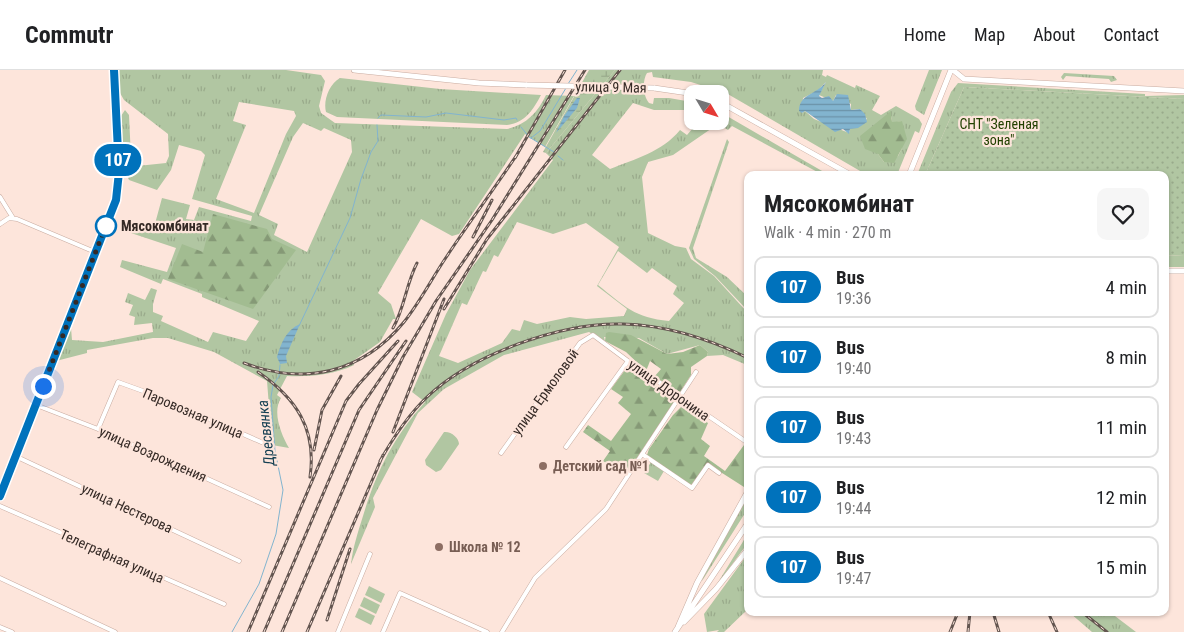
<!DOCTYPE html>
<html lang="en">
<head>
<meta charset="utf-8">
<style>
	body { margin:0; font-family:"Roboto Condensed",sans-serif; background:#f6f6f6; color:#202124; height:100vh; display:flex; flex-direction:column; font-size:19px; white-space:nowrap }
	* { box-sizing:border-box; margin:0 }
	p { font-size:16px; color:#757577 }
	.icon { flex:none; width:28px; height:28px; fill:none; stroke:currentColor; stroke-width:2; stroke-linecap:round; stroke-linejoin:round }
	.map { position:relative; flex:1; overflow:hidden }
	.panel { position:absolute; left:744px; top:101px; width:425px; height:445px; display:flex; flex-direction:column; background:#fff; border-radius:10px; box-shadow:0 1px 4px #0004 }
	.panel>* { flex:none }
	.badge { padding:0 10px; border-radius:16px; font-size:18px; line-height:32px }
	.needle { width:32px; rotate:128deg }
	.tools { position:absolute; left:684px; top:15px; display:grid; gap:10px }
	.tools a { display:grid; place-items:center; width:45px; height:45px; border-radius:10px; background:#fff; box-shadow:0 1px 4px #0004; font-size:25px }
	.you { position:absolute; width:25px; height:25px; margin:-12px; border:4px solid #fff; border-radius:50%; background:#1a73e8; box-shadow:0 0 0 8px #1a73e833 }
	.map>.badge { position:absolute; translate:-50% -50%; box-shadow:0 0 0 2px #fff }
	.round { display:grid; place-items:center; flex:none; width:52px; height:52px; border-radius:10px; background:#f6f6f6 }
	.head { display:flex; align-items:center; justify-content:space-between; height:85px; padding:0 20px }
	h1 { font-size:24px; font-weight:700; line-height:38px }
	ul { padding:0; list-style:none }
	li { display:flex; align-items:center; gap:15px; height:62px; margin:0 10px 8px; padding:0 10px; border:2px solid #e0e0e0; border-radius:10px }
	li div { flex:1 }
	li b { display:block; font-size:19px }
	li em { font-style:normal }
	li .badge { min-width:55px; font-weight:700; text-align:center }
	header { display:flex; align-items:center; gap:30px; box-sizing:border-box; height:70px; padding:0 25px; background:#fff; border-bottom:1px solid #e0e0e0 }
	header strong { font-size:24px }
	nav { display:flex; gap:28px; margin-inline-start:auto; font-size:18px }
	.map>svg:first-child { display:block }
	.grass { fill:url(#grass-tufts); fill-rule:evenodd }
	.forest { fill:url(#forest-firs) }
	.wetland { fill:url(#wetland-marsh) }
	.garden { fill:url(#garden-dots) }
	.pitch { fill:#b1c6a2 }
	.water { fill:url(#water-rules) }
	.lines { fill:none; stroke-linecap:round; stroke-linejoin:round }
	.stream { stroke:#82b4cf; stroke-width:1 }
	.street-casing { stroke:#c9aca1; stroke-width:5 }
	.secondary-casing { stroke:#c9aca1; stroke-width:6 }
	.street { stroke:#fff; stroke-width:4 }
	.secondary { stroke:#fff; stroke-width:5 }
	.rail-casing { stroke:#635550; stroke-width:3 }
	.rail { stroke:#fde5db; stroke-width:1; stroke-dasharray:4; stroke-linecap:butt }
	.secondary-bridge-casing { stroke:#c9aca1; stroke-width:6; stroke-linecap:butt }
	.secondary-bridge { stroke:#fff; stroke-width:5 }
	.line-casing { stroke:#fff; stroke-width:11 }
	.line { stroke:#0072bc; stroke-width:8 }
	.walk { stroke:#342925; stroke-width:5; stroke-dasharray:0 9 }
	.stop-dot { fill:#fff; stroke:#0072bc; stroke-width:2.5 }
	.education-dot { fill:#8d6e63; stroke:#fde5db; stroke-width:2 }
	.labels { text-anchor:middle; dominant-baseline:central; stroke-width:4.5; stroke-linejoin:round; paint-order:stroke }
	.street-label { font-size:14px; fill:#342925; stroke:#fde5db }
	.park-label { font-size:14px; fill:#224100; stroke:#fde5db }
	.stop-label { font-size:14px; font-weight:bold; fill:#342925; stroke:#fde5db; text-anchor:start }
	.education-label { font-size:14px; font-weight:bold; fill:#785e54; stroke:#fde5db; text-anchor:start }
	.water-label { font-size:15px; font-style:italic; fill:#154053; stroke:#fde5db }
</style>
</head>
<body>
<header>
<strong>Commutr</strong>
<nav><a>Home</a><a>Map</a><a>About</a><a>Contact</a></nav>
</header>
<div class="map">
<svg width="1184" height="562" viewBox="0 0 1184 562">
	<defs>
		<pattern id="grass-tufts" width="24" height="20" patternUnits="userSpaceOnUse" patternTransform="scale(1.25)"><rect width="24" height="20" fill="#b1c6a2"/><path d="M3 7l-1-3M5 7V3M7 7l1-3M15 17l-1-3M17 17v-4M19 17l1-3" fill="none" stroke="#99aa8b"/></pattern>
		<pattern id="forest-firs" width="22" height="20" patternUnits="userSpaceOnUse" patternTransform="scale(1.25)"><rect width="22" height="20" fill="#a2bc91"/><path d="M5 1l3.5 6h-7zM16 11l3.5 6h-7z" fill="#859976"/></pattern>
		<pattern id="wetland-marsh" width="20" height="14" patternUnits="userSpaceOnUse" patternTransform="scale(1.25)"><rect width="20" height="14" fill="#b1c6a2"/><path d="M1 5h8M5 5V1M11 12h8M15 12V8" fill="none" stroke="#99aa8b"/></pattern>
		<pattern id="garden-dots" width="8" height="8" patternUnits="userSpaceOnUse" patternTransform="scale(1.25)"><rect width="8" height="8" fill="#b1c6a2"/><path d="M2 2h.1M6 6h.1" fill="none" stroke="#99aa8b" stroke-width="1.8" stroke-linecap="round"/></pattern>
		<pattern id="water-rules" width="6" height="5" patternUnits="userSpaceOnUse" patternTransform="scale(1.25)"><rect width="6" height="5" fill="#82b4cf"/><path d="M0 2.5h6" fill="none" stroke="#6b92a8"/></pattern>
	</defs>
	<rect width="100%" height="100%" fill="#fde5db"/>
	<path class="grass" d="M118,0H286L321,5L325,11L319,36L321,43L335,53L507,59C526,55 538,42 546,25L574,26L545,77L525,64L459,164L452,166L421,149L378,223L391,234L396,249H393L380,272L353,291L354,295C334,305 309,307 287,306L277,325L281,328C272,342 281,364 289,378L272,375L267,311L214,282L168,268H153L87,280V283L56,291L71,258L72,270L103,272L153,262L152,253L134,255L135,247L129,245L133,235L125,232L128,223L145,230L151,218L157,220L153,234V242L163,246L161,251L208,272L213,262L246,271L259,251L202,227V224L163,209L161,214L120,197L122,190L167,202L176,178L128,162L130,157L153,161L162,128L190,135L186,149L194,150L199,137L251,151L252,146L192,129L205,85L201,81L179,75L171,100L157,120L129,110L126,103L128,97L166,93L169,86L168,64L124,30L120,23ZM239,32L294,41L296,46L286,64L254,143L216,129L246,55L233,51ZM303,53L321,61L324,58L351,70L352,82L307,182L274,165L278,154L259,145L293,67Z
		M615,0H823L822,5L826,7L827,5L855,18L856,15L880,26L872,40L881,45L896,36L919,49L922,54L919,63L915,61L897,105H867L726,23L691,12L653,7L652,2L647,3C642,11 643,26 649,33L653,34L654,28H669L692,32V40H654L633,33L592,85L610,99C635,89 662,82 680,60L687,65L699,51H720V42L829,105H823L732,56L728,60L718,54L673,85L648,92L642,107L648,163L675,176L686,178L691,189L714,206L747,242V295L723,285L707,286L708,282L700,275L667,284L639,268L604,267L605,271L589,262L504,285L444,319L418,343L373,428L375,437L351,494C353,477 358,462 363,446C377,400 393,368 425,332L412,322L446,244L470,200L553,90L546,83ZM826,12L819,25L833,31L836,25L851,34V40L860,39L867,49L850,59L849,63L814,49L805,41L802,43L803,28L817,21ZM892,46V53L902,51V78L898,86L884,92L878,84ZM517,152L553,164L586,153L619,177L597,216L627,239L624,246L586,249L570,247L537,254L524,250L520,261L512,259L502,273L458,293L439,286L462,233L467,235L483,201L486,202L494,185L498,187ZM618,181L647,203L652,198L677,216L673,224L684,233L669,251C635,248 624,236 598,215Z
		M929,0H942L924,45L916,40L915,36Z
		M1064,3L1114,6L1117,10L1111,12L1109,9L1066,6L1063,10L1061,7Z
		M340,8L440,19L541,25C533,40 525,53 507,55L337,47L326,42C323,31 329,14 340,8Z
		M958,13L1145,24V26L1184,25V29L964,17L925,105H917L951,22Z
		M125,40L129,45L131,88L126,91L122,88L121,46Z
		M727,69L729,72L693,178L696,188L727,207L747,226V240L715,206L694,189L689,178Z
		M1165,185L1184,186V197H1165Z
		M651,392L664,401L658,411L644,403Z
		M747,427V440L702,511L703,507Z
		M747,465V474L714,519Z
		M747,485V540L724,562H717L719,560L707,562L704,544Z
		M1070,543H1111L1136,562H1092Z"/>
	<path class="forest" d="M891,41L892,52L902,51L907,69L894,93L884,92L878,84L865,79L860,66Z
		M213,144L267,159L272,169L296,180L253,239L168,209L182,174L203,182Z
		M609,262L631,265L667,284L683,282L700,275L708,282L707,286L691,297V305L680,322H676L655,306L661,299L650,291L646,301L626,282L605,271L606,263Z
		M630,299L673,327L674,332L629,400L617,394L611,396L603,391L610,381L583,362L588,355L611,371L631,344L618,333L623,327L611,319L625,300Z
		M684,334L688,340L708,353L701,369L710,376L704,386L725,401L744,375L747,377V410L744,417L708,394L691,415L647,385L649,379L673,345Z"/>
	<path class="wetland" d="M589,0H615L546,83L543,82Z"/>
	<path class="garden" d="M964,17L1184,29V186L1165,185V105H925Z"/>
	<path class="pitch" d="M444,362C451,361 459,368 459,374L441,400L436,402L426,395L425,390Z
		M369,516L385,524L381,533L365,525Z
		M364,527L380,535L376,544L360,536Z
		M359,538L375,546L371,555L355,547Z"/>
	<path class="water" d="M826,12L819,26L822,28L829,26L833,31L837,24L848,25L851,40L860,39L865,44L867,52L858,58L850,59L849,64L843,59L835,62L805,41L802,43L799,41C799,24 816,25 826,12Z
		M577,28H580L577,38L556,63L564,46Z
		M300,254L286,286L287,293L280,294L277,287C281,273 286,260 300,254Z"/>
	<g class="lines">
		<path class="stream" d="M568,14L577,0
			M378,48L381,45L426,47L446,43L504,50L516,48L517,50
			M521,57L529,67L554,82
			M531,68L540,61L566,18
			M558,86L563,90
			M299,256L350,148L361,109L371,82L378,71L377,55
			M232,562L259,514L276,464L283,420L275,381L271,327L273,315L279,306L280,295"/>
		<g class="street-casing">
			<path id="street" d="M0,127L13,148
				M0,154L9,148L17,149L95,182
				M36,335L98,359L269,437
				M98,359L118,312L154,325L268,375
				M566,377L628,291
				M501,383L580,273L593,265L628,291L748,373
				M642,384L692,418L708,395L719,403
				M15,386L239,491
				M0,436L224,534
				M0,508L115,562
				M0,557L12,562
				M338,562L370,484
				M383,562L400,523L487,562
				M502,562L535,508L606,439L696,302"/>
		</g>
		<g class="secondary-casing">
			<path id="secondary" d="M354,0L479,13L527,15
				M953,0L964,9L1184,21
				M654,18L695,24
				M720,32L851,105
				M909,105L951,0
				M1165,201H1184
				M0,426L116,130L119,102L114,0
				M684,552L716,519L748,479
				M678,557L697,513L748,421
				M675,562L748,453"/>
		</g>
		<use href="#street" class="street"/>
		<use href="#secondary" class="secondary"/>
		<g class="rail-casing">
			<path id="rail" d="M515,88L565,0
				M473,167L492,130
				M444,239L487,169L620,0
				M393,258C405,237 406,214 417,193
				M244,293C305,316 362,303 404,252C420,232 432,208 447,186C470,151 495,118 518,83
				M258,302C296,328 317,359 310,407
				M393,362L444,229
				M314,380L322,340L341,306
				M380,391C393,368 408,345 427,327C472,284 562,252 623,254C666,255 709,269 748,288
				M993,542L999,562
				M1048,542L1057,562
				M1082,542L1107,562
				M327,550L350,479
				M248,562L346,331L359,314L398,271
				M264,562L359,340L406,271
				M282,562L377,340L403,287L436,231L492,150L585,0
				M307,562L383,385
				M950,562L958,542
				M968,562L970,542"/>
		</g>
		<use href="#rail" class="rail"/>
		<g class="secondary-bridge-casing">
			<path id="secondary-bridge" d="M527,15L654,18"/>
		</g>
		<use href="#secondary-bridge" class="secondary-bridge"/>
	</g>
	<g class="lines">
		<g class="line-casing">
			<path id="line" d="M0,426L116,130L119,102L114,0"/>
		</g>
		<use href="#line" class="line"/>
		<path class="walk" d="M43,316L107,153L106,156"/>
	</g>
	<circle class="stop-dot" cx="106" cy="156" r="10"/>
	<g class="education-dot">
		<circle cx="543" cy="396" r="5"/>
		<circle cx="439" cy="477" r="5"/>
	</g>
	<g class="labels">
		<g class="street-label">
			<text transform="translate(611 17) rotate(1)">улица 9 Мая</text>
			<text transform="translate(669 320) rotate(35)">улица Доронина</text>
			<text transform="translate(545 322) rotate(-54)">улица Ермоловой</text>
			<text transform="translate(193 343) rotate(23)">Паровозная улица</text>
			<text transform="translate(153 384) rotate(24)">улица Возрождения</text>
			<text transform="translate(127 438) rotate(25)">улица Нестерова</text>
			<text transform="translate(112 486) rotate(24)">Телеграфная улица</text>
		</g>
		<g class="park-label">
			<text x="999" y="54">СНТ "Зеленая<tspan x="999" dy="16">зона"</tspan></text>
		</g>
		<g class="stop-label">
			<text x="121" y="156">Мясокомбинат</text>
		</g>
		<g class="education-label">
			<text x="553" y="396">Детский сад №1</text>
			<text x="449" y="477">Школа № 12</text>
		</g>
		<g class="water-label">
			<text transform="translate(266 363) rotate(-96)">Дресвянка</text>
		</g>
	</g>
</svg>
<div class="tools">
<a><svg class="needle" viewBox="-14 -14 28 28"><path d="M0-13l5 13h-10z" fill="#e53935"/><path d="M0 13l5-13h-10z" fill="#757577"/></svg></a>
</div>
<div class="you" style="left:43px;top:316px"></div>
<b class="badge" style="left:118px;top:90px;background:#0072bc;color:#fff">107</b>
<section class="panel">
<div class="head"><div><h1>Мясокомбинат</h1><p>Walk · 4 min · 270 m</p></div><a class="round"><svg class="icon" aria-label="heart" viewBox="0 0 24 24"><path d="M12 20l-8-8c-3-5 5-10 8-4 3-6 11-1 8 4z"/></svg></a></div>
<ul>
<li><span class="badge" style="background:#0072bc;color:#fff">107</span><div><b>Bus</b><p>19:36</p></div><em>4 min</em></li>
<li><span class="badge" style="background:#0072bc;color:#fff">107</span><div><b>Bus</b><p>19:40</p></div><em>8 min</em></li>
<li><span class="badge" style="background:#0072bc;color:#fff">107</span><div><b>Bus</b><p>19:43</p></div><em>11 min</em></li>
<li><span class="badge" style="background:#0072bc;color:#fff">107</span><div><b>Bus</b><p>19:44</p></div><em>12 min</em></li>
<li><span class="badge" style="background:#0072bc;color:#fff">107</span><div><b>Bus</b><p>19:47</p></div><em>15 min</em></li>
</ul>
</section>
</div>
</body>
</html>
